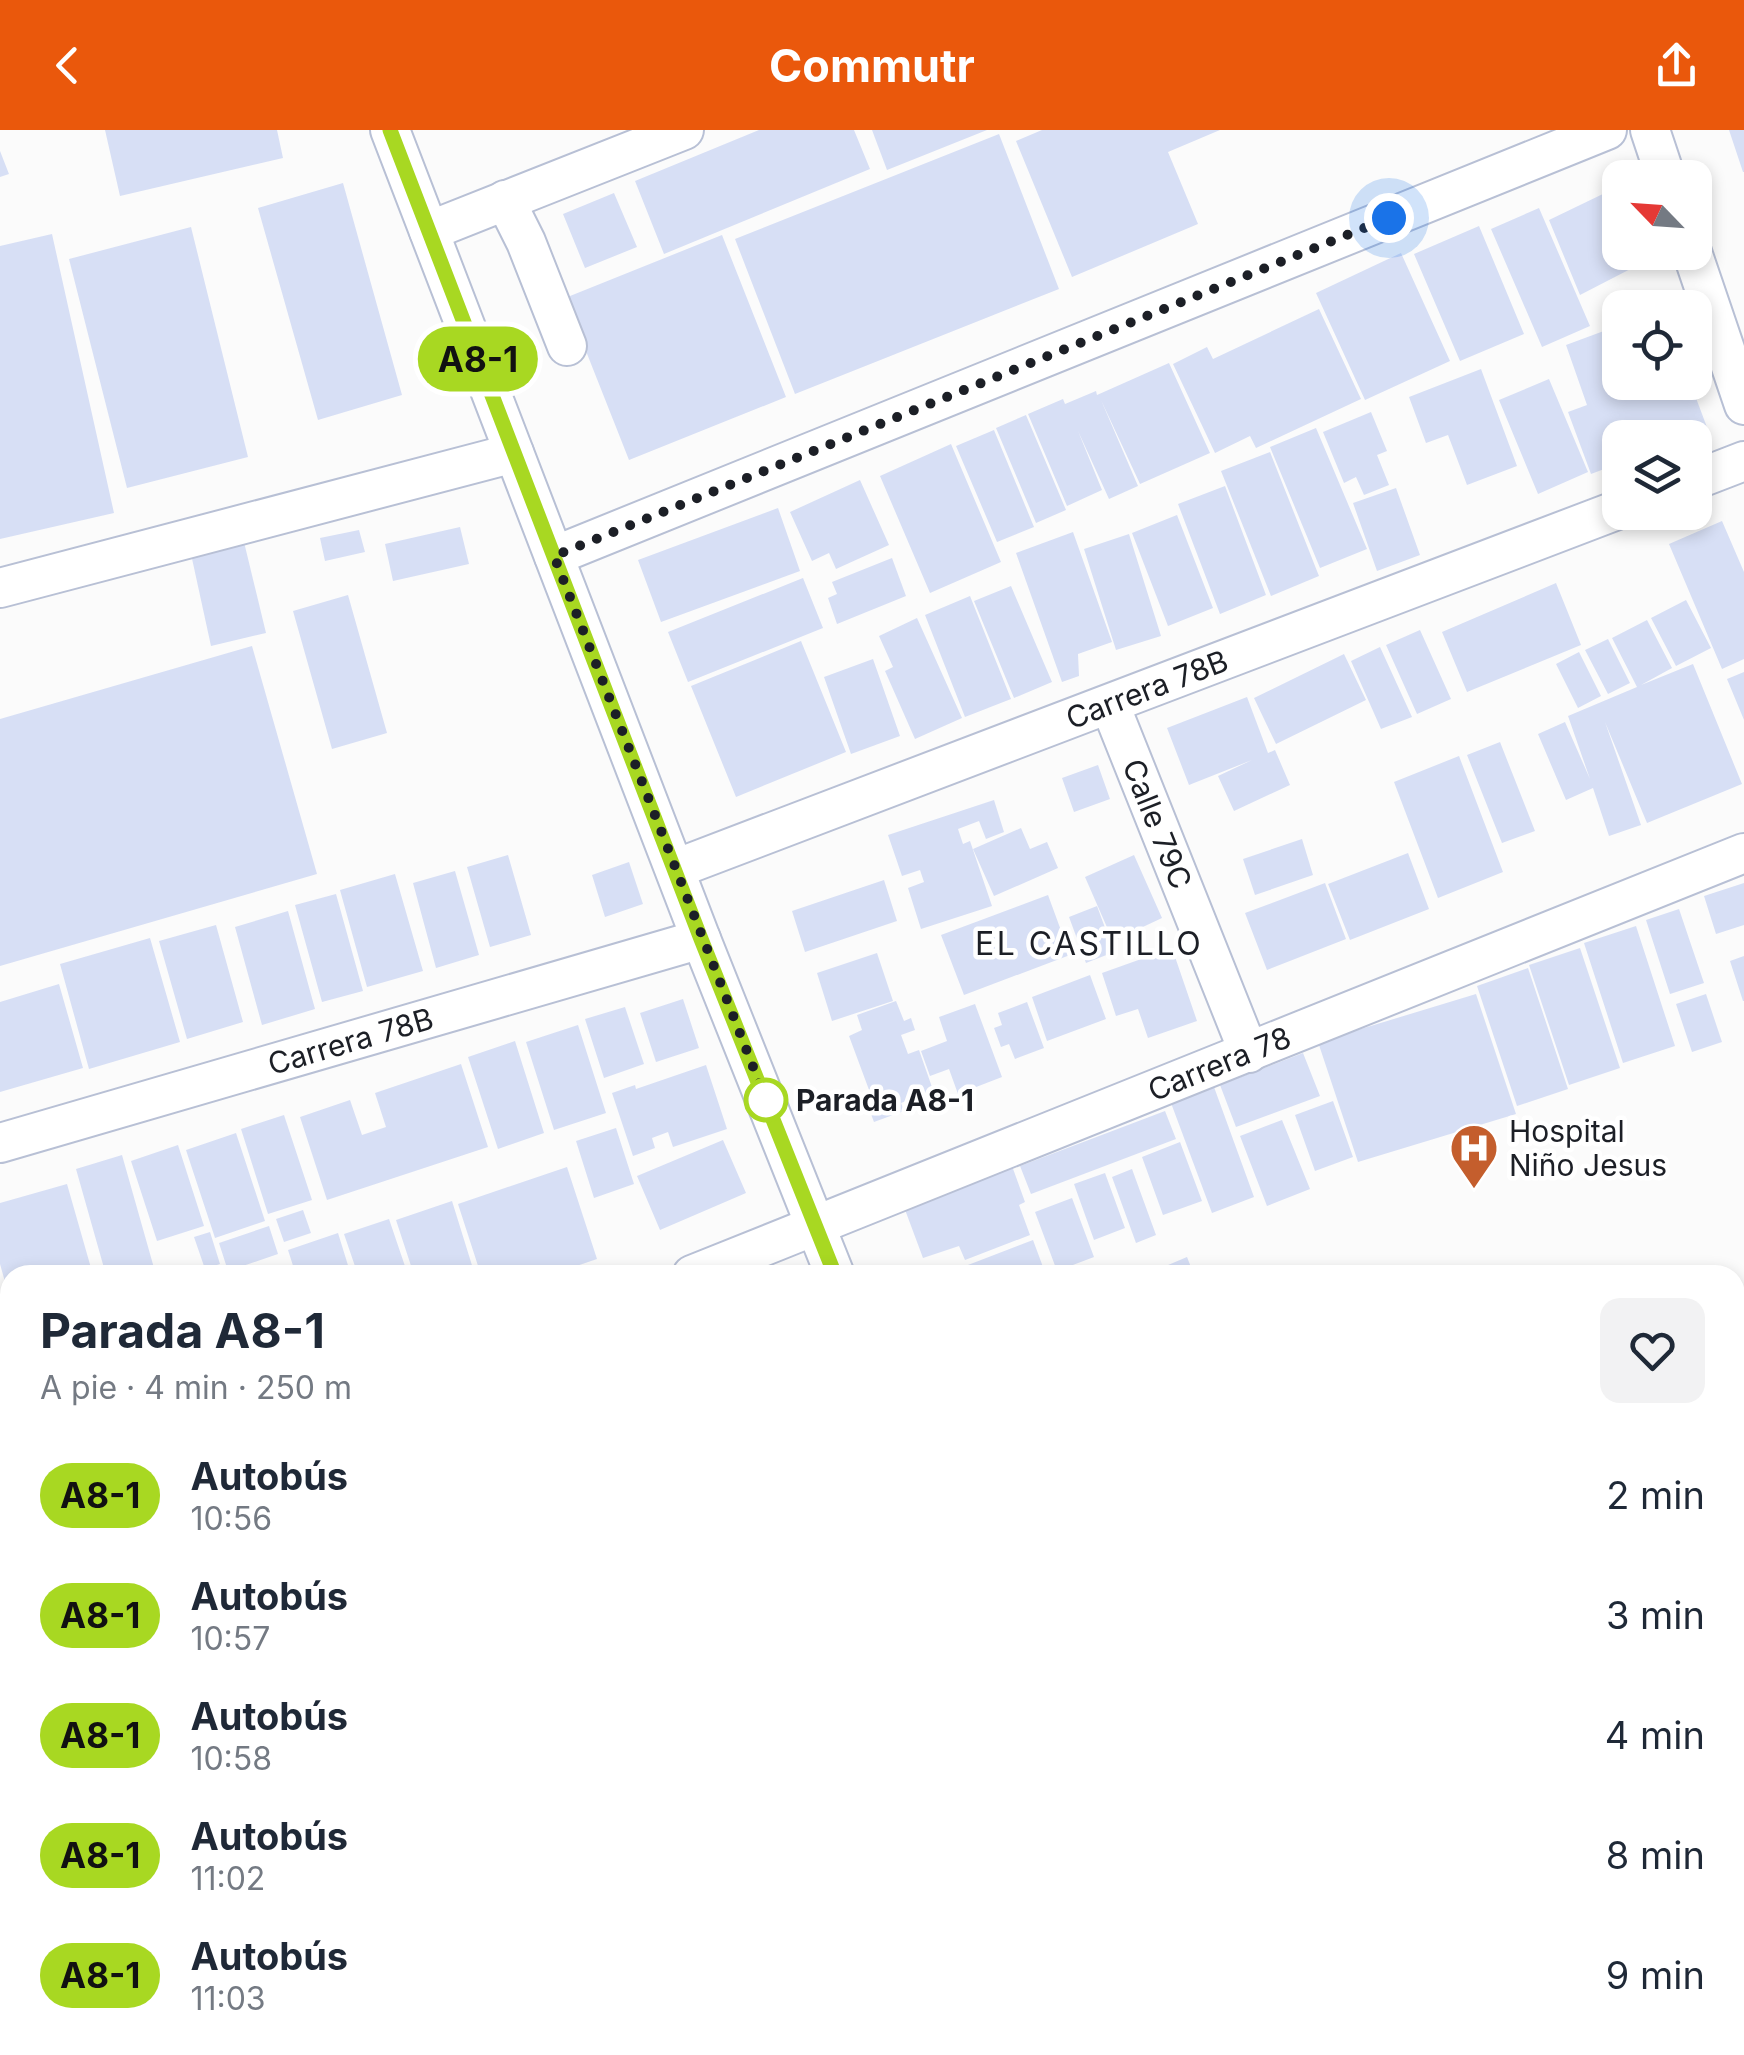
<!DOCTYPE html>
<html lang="es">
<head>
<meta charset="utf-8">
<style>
	body { margin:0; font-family:Inter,sans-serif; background:#f2f2f3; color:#1f2937; height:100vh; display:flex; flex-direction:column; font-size:38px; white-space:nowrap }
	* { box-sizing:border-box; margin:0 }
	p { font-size:32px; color:#747a83 }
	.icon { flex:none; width:55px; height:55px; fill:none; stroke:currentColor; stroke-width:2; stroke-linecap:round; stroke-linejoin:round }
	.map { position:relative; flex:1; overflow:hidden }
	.panel { position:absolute; left:0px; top:1135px; width:1745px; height:790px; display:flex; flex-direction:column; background:#fff; border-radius:30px 30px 0 0; box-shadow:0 5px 15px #0003 }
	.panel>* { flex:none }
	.badge { padding:0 20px; border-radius:32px; font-size:35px; line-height:65px }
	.needle { width:65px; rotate:295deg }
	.fabs { position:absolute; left:1602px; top:30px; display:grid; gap:20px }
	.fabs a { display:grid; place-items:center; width:110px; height:110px; border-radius:20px; background:#fff; box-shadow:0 5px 15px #0003; font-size:50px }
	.you { position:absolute; width:50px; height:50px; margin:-25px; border:8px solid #fff; border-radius:50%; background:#1a73e8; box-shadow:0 0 0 15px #1a73e833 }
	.map>.badge { position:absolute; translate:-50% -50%; box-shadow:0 0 0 5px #fff }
	.round { display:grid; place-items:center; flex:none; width:105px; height:105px; border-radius:20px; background:#f2f2f3 }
	.headline { display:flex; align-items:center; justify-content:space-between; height:170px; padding:0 40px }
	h1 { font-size:48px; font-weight:700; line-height:75px }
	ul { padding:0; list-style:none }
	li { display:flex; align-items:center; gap:30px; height:120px; padding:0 40px }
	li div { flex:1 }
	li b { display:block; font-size:38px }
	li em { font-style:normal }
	li .badge { min-width:110px; font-weight:700; text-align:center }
	header { display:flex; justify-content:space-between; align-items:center; height:130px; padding:0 40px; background:#ea580c; color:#fff; font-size:45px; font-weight:700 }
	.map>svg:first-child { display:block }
	.building { fill:#d7dff5 }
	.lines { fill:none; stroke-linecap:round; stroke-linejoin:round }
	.minor-casing { stroke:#b8c0d5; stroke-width:42 }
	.minor { stroke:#fff; stroke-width:38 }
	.line-casing { stroke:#fff; stroke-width:22 }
	.line { stroke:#a8d822; stroke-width:15 }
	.walk { stroke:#1c1f26; stroke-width:10; stroke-dasharray:0 18 }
	.stop-dot { fill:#fff; stroke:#a8d822; stroke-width:5 }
	.labels { text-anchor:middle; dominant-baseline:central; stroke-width:9; stroke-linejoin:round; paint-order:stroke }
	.street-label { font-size:30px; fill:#1c1f26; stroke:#fff }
	.stop-label { font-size:30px; font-weight:bold; fill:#1c1f26; stroke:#fff; text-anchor:start }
	.poi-label { font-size:30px; fill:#1c1f26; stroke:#fff; text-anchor:start }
	.neighbourhood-label { font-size:32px; letter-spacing:2.5px; fill:#1c1f26; stroke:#fff }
</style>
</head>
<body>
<header><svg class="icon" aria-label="back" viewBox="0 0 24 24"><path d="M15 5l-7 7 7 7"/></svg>Commutr<svg class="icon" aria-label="share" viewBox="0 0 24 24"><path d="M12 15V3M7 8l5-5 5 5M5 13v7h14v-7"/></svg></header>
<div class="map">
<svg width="1744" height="1925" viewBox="0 0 1744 1925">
	<rect width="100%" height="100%" fill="#fbfbfb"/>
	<path class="building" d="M105,0H277L283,28L120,66Z
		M759,0H854L870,39L664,124L635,51Z
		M872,0H987L887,40Z
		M1042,0H1220L1168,22L1198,94L1072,147L1016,11Z
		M1729,0H1744V42H1743Z
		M999,4L1059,159L795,264L735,109Z
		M0,21L9,44L0,47Z
		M343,53L402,265L318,290L258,78Z
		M1607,62L1620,88V122H1637L1642,133L1580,165L1549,90Z
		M614,63L637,117L585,138L563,84Z
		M1539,78L1590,196L1542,217L1491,99Z
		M1479,96L1524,204L1460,231L1414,124Z
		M191,97L248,327L127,358L69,129Z
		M52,104L114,383L0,409V116Z
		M722,105L786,267L629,330L565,168Z
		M1401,123L1450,231L1365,270L1316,163Z
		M1319,179L1361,269L1256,318L1250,306L1215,323L1173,234L1207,217L1213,229Z
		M1620,195V252H1690L1708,300L1689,308H1620V333L1591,344L1568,282L1587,275L1566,215Z
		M1169,233L1210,323L1140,354L1101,270L1138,356L1109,369L1078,301L1102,360L1067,376L1028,284L1063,269L1065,274L1096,261L1097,265Z
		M1481,239L1517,336L1467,355L1448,305L1426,313L1409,267Z
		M1549,249L1588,342L1538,364L1499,270Z
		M1371,282L1387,321L1377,325L1389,355L1364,365L1356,347L1344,353L1323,302Z
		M1026,285L1066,380L1036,393L996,298Z
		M1316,298L1367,419L1320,438L1270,317Z
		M994,300L1034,397L997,412L956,316Z
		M951,314L1001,432L930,463L880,346Z
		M1270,322L1319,446L1271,466L1221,341Z
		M860,350L889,415L836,439L829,423L812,431L790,382Z
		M1225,356L1266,465L1220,484L1178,374Z
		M1396,358L1420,425L1377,441L1353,373Z
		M778,378L800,441L661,492L638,430Z
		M1177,385L1213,478L1168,496L1132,403Z
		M1722,391L1744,442V529L1722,539L1669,414Z
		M460,397L469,434L393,451L385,414Z
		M359,400L365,422L325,431L320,408Z
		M1073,402L1112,512L1078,524L1079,546L1062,552L1016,423Z
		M1129,404L1161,506L1116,520L1084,419Z
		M244,412L266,503L211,516L191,424Z
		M892,428L906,466L837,494L828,468L837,464L832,452Z
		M803,448L823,498L688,552L668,502Z
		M1556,453L1581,515L1467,562L1442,502Z
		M1011,456L1052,552L1014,568L974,471Z
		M348,465L387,603L332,619L293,481Z
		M970,466L1011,569L965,587L925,485Z
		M1686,470L1711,518L1676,536L1651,488Z
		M917,488L962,588L915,609L885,541L893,537L879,506Z
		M1647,490L1672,538L1641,555L1693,534L1742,654L1647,693L1605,592L1641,695L1609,706L1593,658L1566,670L1538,604L1565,592L1590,649L1568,586L1637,557L1612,508Z
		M1420,500L1451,569L1417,584L1386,515Z
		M1608,509L1630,553L1608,564L1585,520Z
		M801,511L846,622L736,667L691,556Z
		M252,516L317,744L0,836V589Z
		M1380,517L1412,587L1381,599L1351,531Z
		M1579,522L1601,566L1578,578L1556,534Z
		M1344,524L1366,570L1276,614L1254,568Z
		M873,529L900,606L851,624L824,547Z
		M1744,542V590L1727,549Z
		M1247,567L1268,623L1275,620L1290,655L1234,681L1218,646L1252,630L1189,655L1167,598Z
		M1500,612L1535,701L1502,713L1467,625Z
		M1459,626L1503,742L1438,768L1394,652Z
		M1098,635L1110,669L1074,682L1062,648Z
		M994,670L1004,702L986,709L979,691L958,699L963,714L970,711L992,776L921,799L908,758L924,752L920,740L902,746L888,705Z
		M1021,698L1030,719L1047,712L1058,738L994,766L973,719Z
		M1302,709L1313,745L1255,765L1243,729Z
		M1408,723L1429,779L1350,810L1328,754Z
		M508,725L531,805L490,817L467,737Z
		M1134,725L1162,788L1113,811L1085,747Z
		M629,732L643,774L605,787L592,745Z
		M455,741L479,825L436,838L413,753Z
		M395,744L423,841L367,857L340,760Z
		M884,750L897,791L805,822L792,781Z
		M1325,753L1346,809L1267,840L1245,783Z
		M1744,753V795L1716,804L1704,766Z
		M336,764L363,861L322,872L295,775Z
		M1048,765L1070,825L964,865L941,805Z
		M1097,776L1114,822L1086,833L1069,787Z
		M1679,779L1704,853L1670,864L1646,790Z
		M288,781L315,879L262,895L235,797Z
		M216,795L243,892L187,909L159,811Z
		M1636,796L1675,916L1623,933L1584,813Z
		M150,808L180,912L89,939L60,834Z
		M1172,818L1197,891L1148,908L1138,879L1116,886L1102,843Z
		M1580,818L1620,938L1569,955L1529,835Z
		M877,823L893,871L832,891L817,843Z
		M1744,826V871H1743L1730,831Z
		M1528,838L1568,959L1517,976L1477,856Z
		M1090,845L1106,889L1047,911L1032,867Z
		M59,854L83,938L0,962V872Z
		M1476,864L1516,984L1358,1032L1318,912Z
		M1706,864L1722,912L1692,922L1676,874Z
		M683,869L699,918L656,932L640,883Z
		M896,871L904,891L911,888L915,900L901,905L908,924L919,920L933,960L901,973L904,981L874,992L869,979L875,976L849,906L862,900L857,885Z
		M1027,872L1044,918L1015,929L1009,914L1001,917L994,898L1002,895L998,883Z
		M975,874L1002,947L958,964L949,939L930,946L921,921L947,911L939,887Z
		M625,877L644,934L604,948L585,889Z
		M578,895L606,983L554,1000L526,912Z
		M515,911L544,1003L498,1019L468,927Z
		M1303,923L1320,966L1236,997L1220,955Z
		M461,934L488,1017L327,1070L300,987L350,970L362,1005L386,997L375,963Z
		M706,935L727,999L673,1017L668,1002L652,1008L655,1018L633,1026L612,963L635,955L636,959Z
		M1214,957L1254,1067L1212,1083L1171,973Z
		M1333,971L1353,1027L1315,1041L1295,985Z
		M1165,981L1176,1009L1031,1064L1020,1036Z
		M284,985L312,1070L268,1084L241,999Z
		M1282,990L1310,1059L1267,1076L1240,1006Z
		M616,998L634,1054L594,1068L576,1011Z
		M236,1003L265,1091L215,1108L186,1020Z
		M723,1010L746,1063L660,1100L637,1046Z
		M1180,1012L1202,1071L1163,1085L1142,1027Z
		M178,1015L204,1096L157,1111L131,1031Z
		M122,1025L156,1145H106L76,1039Z
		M1012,1036L1025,1072L1019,1075L1030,1105L965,1130L959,1116L923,1128L904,1077Z
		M567,1037L597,1129L550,1145H481L458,1074Z
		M1132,1039L1156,1105L1136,1113L1112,1047Z
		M1105,1043L1125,1098L1094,1110L1074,1054Z
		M67,1054L93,1145H10L9,1166L0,1134V1073Z
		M1072,1068L1094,1127L1057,1141L1035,1082Z
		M452,1071L475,1145H414L396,1090Z
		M303,1080L311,1103L284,1112L276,1089Z
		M389,1089L408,1145H358L344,1104Z
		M269,1096L278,1124L228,1141L219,1113Z
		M210,1102L220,1134L205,1139L194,1107Z
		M338,1103L351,1145H296L288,1120Z
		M1033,1110L1046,1145H942Z
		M1187,1127L1194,1145H1144L1154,1141Z
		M10,1227V1346L0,1348V1230Z
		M140,1915H204L210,1925H146Z
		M209,1915H260L243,1925H215Z
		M322,1915H349L355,1925H305Z
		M362,1915H397L380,1925H368Z
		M403,1915H412L418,1925H387Z
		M417,1915H520L503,1925H423Z
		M725,1915H746L753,1925H710Z
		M769,1915H829L834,1925H775Z
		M836,1915H883L866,1925H842Z
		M927,1915H947L953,1925H910Z
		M1000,1915H1062L1068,1925H1007Z"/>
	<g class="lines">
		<g class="minor-casing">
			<g id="minor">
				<path d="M390,0L701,809L835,1145"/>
				<path d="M1650,0L1666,48"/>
				<path d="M505,70L526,112L567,216"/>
				<path d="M429,101L684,0"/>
				<path d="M1692,122L1744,275"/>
				<path d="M1695,350L1744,331"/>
				<path d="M554,426L1607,0"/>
				<path d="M0,458L514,323"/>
				<path id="s1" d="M1110,575L1249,923"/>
				<path id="s2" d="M675,739L1620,379"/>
				<path id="s3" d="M0,1013L701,809"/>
				<path id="s4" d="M692,1145L1744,723"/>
				<path d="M0,1414L10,1410"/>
				<path d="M0,1652L5,1713L0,1769"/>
				<path d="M0,1848L10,1843"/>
				<path d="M116,1915L122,1925"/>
				<path d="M1287,1915L1297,1925"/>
				<path d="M600,1925L616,1915"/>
				<path d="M1174,1925L1183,1915"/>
			</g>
		</g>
		<use href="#minor" class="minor"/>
	</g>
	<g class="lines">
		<g class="line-casing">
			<path id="line" d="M390,0L701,809L835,1145"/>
		</g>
		<use href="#line" class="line"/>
		<path class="walk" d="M766,970L554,426L1389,88"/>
	</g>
	<defs>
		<g id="hospital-pin" transform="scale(2.5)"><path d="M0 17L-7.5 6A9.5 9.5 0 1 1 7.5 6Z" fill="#c45e2d" stroke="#fff"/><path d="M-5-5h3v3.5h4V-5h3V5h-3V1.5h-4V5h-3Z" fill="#fff"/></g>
	</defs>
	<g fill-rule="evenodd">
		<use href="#hospital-pin" x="1474" y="1018"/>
	</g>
	<circle class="stop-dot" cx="766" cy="970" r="20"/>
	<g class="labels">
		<g class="street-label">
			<text stroke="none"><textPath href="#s2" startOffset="505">Carrera 78B</textPath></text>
			<text stroke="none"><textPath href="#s1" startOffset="128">Calle 79C</textPath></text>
			<text stroke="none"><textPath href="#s3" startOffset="365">Carrera 78B</textPath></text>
			<text stroke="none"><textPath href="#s4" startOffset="568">Carrera 78</textPath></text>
		</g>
		<g class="stop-label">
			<text x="796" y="970">Parada A8-1</text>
		</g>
		<g class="poi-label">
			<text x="1509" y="1001">Hospital<tspan x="1509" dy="34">Niño Jesus</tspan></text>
		</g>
		<g class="neighbourhood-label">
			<text x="1089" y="813">EL CASTILLO</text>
		</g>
	</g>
</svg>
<div class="fabs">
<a><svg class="needle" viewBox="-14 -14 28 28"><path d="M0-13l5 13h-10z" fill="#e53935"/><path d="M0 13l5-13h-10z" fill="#747a83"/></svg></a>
<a><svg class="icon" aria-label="locate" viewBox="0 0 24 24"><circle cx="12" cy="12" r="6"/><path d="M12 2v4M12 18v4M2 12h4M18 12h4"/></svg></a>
<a><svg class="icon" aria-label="layers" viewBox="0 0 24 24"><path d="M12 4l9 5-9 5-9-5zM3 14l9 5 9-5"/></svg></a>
</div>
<div class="you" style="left:1389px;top:88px"></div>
<b class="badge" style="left:478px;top:229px;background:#a8d822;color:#111">A8-1</b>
<section class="panel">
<div class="headline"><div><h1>Parada A8-1</h1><p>A pie · 4 min · 250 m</p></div><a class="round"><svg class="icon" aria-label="heart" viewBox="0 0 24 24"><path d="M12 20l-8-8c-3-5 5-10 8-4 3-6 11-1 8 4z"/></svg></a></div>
<ul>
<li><span class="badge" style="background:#a8d822;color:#111">A8-1</span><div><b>Autobús</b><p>10:56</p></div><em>2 min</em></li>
<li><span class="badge" style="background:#a8d822;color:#111">A8-1</span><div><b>Autobús</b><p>10:57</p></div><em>3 min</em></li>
<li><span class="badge" style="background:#a8d822;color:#111">A8-1</span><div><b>Autobús</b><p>10:58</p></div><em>4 min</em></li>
<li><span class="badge" style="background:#a8d822;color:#111">A8-1</span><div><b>Autobús</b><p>11:02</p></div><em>8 min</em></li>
<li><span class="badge" style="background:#a8d822;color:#111">A8-1</span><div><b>Autobús</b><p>11:03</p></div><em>9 min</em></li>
</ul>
</section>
</div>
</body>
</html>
